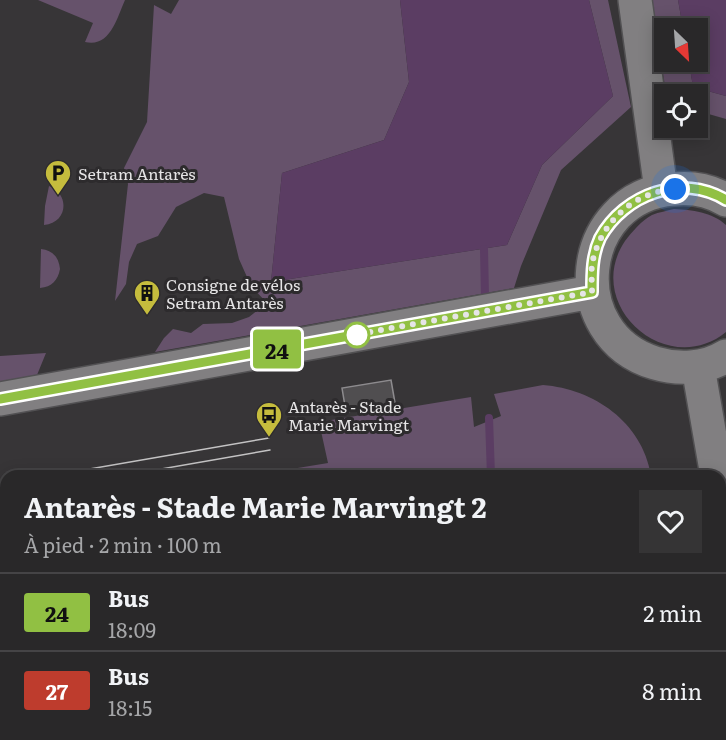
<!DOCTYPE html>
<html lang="fr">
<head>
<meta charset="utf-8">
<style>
	body { margin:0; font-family:Literata,serif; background:#353435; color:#f1f3f6; height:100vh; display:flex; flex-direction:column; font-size:22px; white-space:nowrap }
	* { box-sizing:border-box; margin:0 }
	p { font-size:20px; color:#a5a6a8 }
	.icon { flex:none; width:33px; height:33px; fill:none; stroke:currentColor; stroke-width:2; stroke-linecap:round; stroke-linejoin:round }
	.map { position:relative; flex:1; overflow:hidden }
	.details { position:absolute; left:0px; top:470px; width:726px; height:272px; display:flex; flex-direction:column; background:#292829; border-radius:18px 18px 0 0; box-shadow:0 3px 15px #0003,0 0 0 2px #454446 }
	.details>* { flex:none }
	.badge { padding:0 12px; border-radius:4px; font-size:21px; line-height:39px }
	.needle { width:39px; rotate:155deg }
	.buttons { position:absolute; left:654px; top:18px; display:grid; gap:12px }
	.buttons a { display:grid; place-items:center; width:54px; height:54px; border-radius:0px; background:#292829; box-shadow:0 3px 15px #0003,0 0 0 2px #454446; font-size:30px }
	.you { position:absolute; width:30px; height:30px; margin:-15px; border:4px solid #fff; border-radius:50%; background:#1a73e8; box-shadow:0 0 0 9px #1a73e833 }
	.map>.badge { position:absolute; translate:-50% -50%; box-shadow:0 0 0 3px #fff }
	.round { display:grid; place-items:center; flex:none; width:63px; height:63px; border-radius:0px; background:#353435 }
	.headline { display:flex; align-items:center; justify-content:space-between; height:102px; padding:0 24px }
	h1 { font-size:28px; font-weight:700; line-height:45px }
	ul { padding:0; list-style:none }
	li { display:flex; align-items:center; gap:18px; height:78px; padding:0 24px; border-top:2px solid #454446 }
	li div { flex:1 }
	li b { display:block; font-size:22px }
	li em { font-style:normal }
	li .badge { min-width:66px; font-weight:700; text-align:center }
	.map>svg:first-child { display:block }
	.green { fill:#66526b }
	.water { fill:#5b3d63 }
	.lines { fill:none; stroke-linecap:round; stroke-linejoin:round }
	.stream { stroke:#5b3d63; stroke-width:8 }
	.building { fill:#504e50; stroke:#8d8b8e; stroke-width:1.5 }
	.minor-casing { stroke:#525153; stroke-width:36 }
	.minor { stroke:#817f81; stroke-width:33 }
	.tram { stroke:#c4c3c4; stroke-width:1.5 }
	.line-casing { stroke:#fff; stroke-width:14 }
	.line { stroke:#91c043; stroke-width:9 }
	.walk { stroke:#e6e5e6; stroke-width:6; stroke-dasharray:0 10.8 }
	.stop-dot { fill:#fff; stroke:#91c043; stroke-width:3 }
	.labels { text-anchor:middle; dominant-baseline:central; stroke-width:6; stroke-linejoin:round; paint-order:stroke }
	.poi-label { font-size:16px; fill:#e6e5e6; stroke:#2d2b2d; text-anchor:start }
</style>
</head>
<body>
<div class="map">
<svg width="726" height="740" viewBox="0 0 726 740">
	<rect width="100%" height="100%" fill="#373537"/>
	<path class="green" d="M38,0H125C117,18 110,48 85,42L93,23Z
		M179,0H400L409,82L384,140L282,173L271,282L507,245L542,165L613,96L589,0H608L631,107L561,170L521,266L514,288L155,352L164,338L173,329L191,333L203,324L232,323L249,317L267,303L251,286L239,259L224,197L204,193L176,207L158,236L137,244L129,262L126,284L115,301L128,184L124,168L147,122L154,5L171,14Z
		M652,0H678L683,28H664V62H689L693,87L726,96V119L698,111V94H666Z
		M49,186C70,194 68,223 44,225L45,206Z
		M674,209C692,210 712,212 726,225V332C667,380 582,305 625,241C632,232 642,220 652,215C659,212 667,211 674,209Z
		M41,249C52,250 59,257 60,269C58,280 52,287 40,288Z
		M46,353L37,375L28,379L0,383V356Z
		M543,385C594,389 642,422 651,475H255L328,463L319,422L471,397L474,427L501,416L494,394Z
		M6,479V735H415L414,740H0V481Z"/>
	<path class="water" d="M400,0H589L613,96L542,165L507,245L271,282L282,173L384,140L409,82Z
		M678,0H726V96L693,87L689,62H698V28H683Z"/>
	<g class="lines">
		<path class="stream" d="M484,249L485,297
			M489,418L491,476
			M374,740L381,735"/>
	</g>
	<path class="building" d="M391,380L395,403L346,412L342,388Z"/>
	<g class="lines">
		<g class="minor-casing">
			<path id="minor" d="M635,0L661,190
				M726,200C710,190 692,187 673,189C576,197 562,335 655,363C678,370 705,369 726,356
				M698,367L717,476
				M0,399L592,292
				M720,492L726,527
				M602,735L613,740
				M507,740L516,735"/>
		</g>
		<use href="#minor" class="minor"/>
		<path class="tram" d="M49,476L269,438
			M121,476L270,450
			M0,489L6,486
			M0,502L6,500"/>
	</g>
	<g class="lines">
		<g class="line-casing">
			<path id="line" d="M0,399L592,292C592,274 592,255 600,238C624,194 682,173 726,200"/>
		</g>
		<use href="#line" class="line"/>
		<path class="walk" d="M357,335H353L592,292C592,283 591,273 592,264C600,223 633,192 675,189"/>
	</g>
	<defs>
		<g id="parking-pin" transform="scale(1.35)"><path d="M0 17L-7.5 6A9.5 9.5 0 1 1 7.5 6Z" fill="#c5bc3d" stroke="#2d2b2d"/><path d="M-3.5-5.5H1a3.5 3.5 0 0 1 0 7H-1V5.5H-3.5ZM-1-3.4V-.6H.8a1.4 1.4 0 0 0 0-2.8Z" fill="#111"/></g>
		<g id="building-pin" transform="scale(1.35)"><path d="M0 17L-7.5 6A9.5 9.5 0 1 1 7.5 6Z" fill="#c5bc3d" stroke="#2d2b2d"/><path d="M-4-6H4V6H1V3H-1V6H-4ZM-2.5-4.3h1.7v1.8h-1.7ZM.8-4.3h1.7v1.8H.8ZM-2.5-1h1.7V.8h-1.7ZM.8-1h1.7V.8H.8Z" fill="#111"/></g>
		<g id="bus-pin" transform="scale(1.35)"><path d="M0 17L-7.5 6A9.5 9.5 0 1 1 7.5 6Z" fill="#c5bc3d" stroke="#2d2b2d"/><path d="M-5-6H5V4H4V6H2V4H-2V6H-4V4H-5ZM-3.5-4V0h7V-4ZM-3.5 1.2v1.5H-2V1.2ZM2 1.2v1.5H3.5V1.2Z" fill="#111"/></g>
	</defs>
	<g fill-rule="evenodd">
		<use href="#parking-pin" x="58" y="173"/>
		<use href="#building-pin" x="147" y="293"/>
		<use href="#bus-pin" x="269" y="415"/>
	</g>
	<circle class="stop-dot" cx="357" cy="335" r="12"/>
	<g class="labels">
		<g class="poi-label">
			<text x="78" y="173">Setram Antarès</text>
			<text x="166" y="284">Consigne de vélos<tspan x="166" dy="18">Setram Antarès</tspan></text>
			<text x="288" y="406">Antarès - Stade<tspan x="288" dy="18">Marie Marvingt</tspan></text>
		</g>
	</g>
</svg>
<div class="buttons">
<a><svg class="needle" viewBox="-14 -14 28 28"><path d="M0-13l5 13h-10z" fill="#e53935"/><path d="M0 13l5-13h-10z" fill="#a5a6a8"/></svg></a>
<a><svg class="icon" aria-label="locate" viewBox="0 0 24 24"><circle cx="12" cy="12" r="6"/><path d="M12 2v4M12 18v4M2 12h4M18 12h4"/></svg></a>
</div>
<div class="you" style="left:675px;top:189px"></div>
<b class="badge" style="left:277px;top:349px;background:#91c043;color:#111">24</b>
<section class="details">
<div class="headline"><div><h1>Antarès - Stade Marie Marvingt 2</h1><p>À pied · 2 min · 100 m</p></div><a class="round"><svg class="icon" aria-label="heart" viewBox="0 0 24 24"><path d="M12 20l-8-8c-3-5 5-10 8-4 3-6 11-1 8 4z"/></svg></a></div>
<ul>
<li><span class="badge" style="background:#91c043;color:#111">24</span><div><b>Bus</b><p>18:09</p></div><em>2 min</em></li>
<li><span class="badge" style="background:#be3c2d;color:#fff">27</span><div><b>Bus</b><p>18:15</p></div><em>8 min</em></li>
</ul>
</section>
</div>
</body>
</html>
